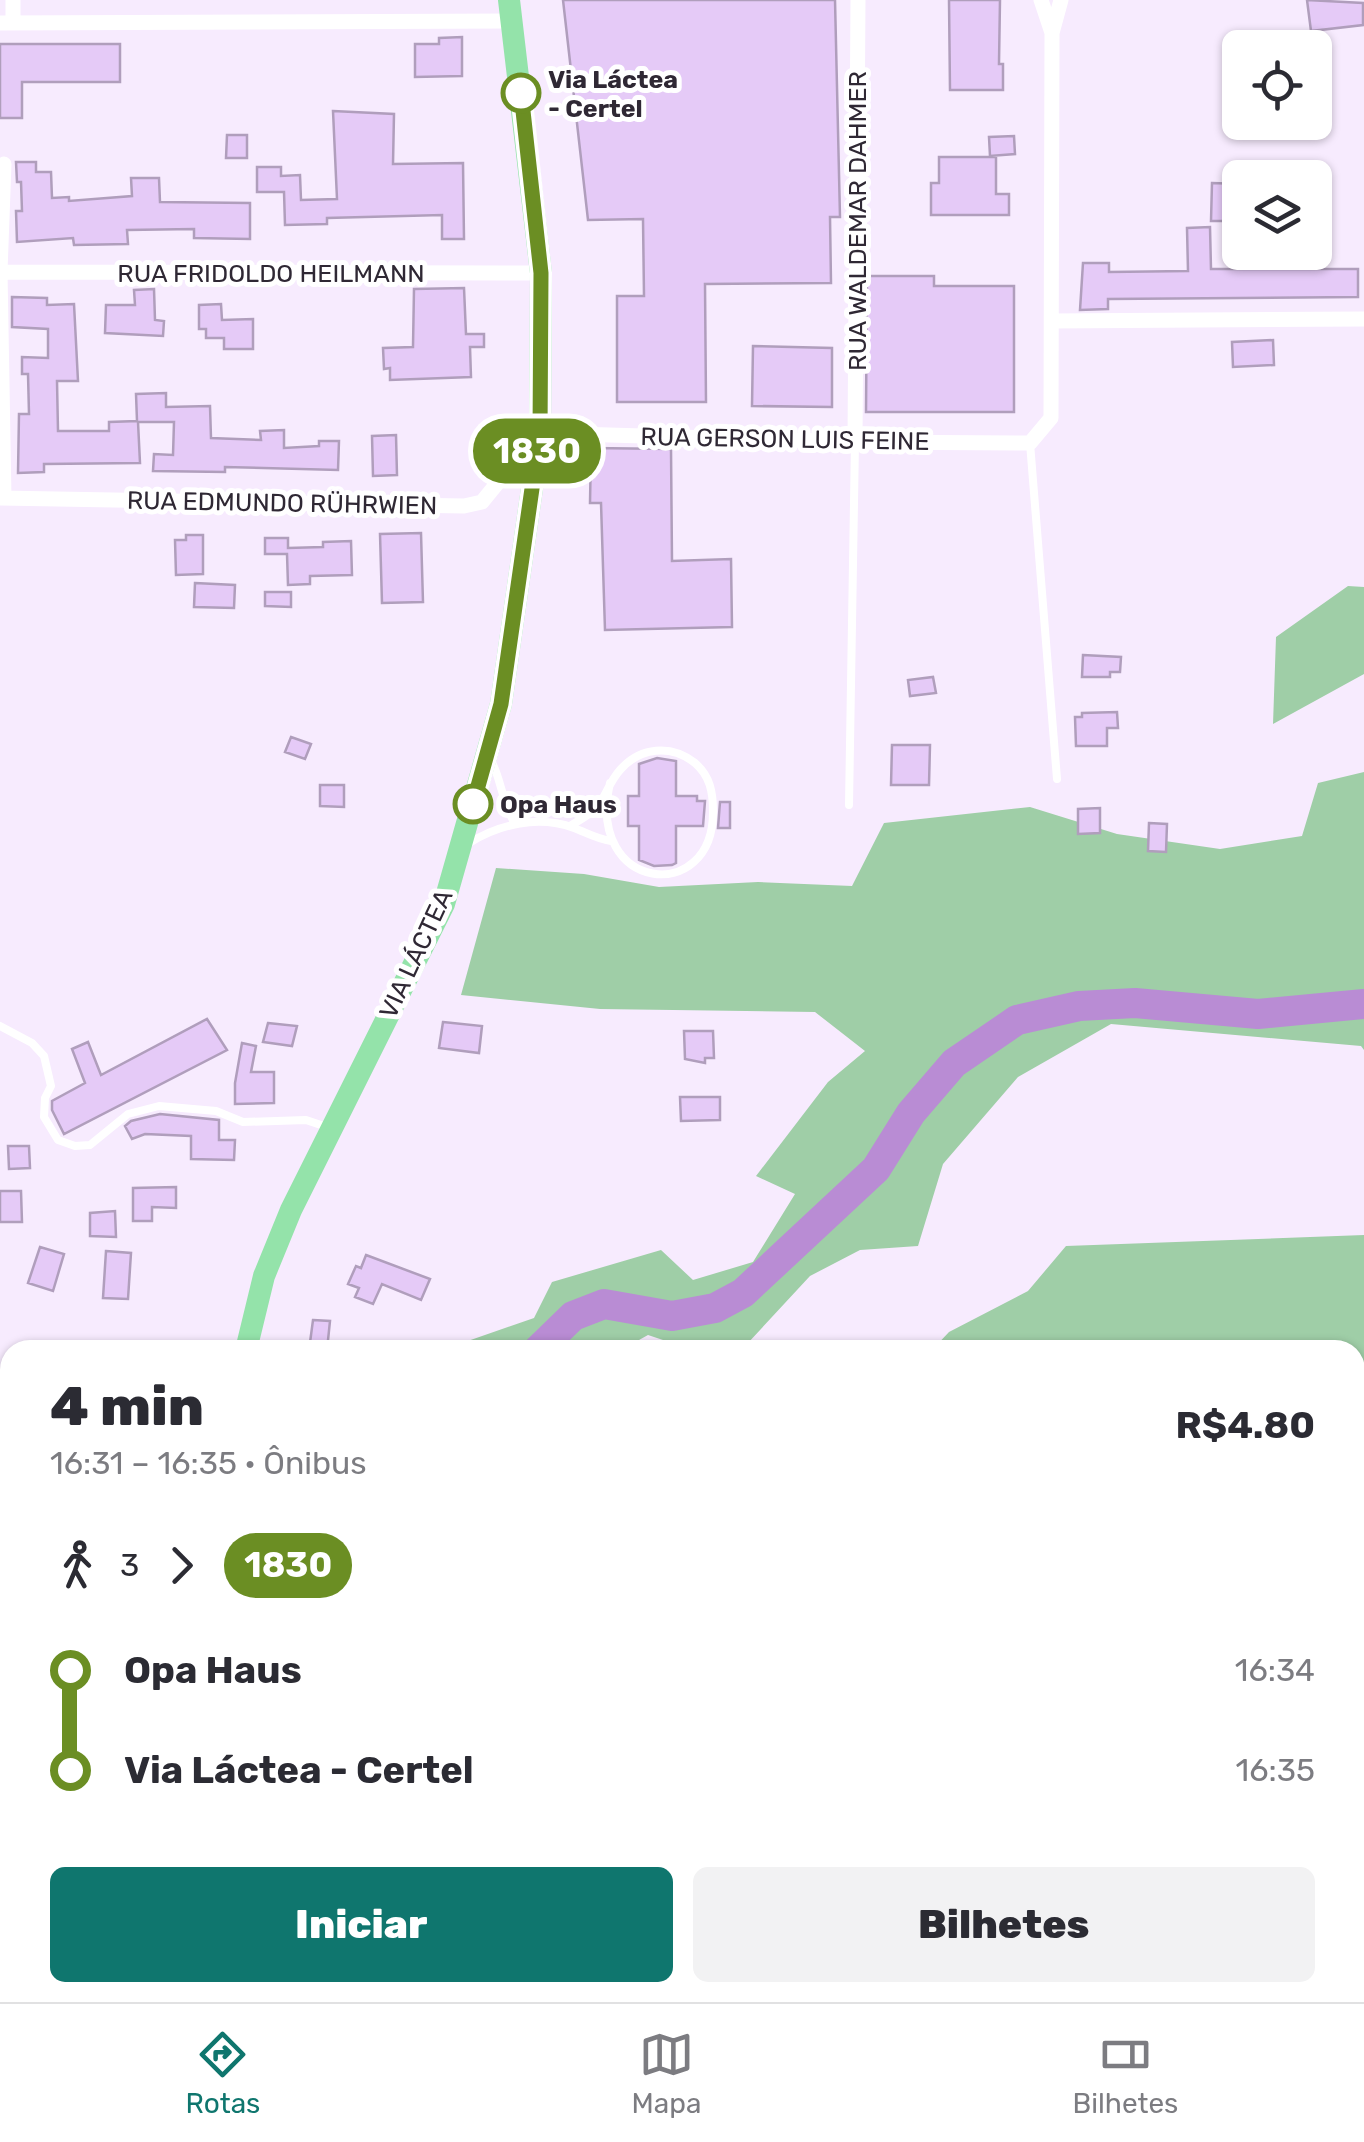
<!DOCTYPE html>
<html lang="pt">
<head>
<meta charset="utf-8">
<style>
	body { margin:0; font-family:Rubik,sans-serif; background:#f2f2f3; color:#2b2b33; height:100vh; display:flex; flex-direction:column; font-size:38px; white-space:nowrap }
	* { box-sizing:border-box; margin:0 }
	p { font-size:32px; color:#7c7c81 }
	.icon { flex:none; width:55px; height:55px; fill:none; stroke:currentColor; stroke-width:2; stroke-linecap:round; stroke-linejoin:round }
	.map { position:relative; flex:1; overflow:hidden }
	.sheet { position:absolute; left:0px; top:1340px; width:1365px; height:662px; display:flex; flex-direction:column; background:#fff; border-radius:30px 30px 0 0; box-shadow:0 2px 8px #0004 }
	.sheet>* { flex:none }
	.badge { padding:0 20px; border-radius:32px; font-size:35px; line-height:65px }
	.fabs { position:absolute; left:1222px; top:30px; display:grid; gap:20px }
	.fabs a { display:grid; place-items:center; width:110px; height:110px; border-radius:15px; background:#fff; box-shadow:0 2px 8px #0004; font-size:50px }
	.map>.badge { position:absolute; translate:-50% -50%; box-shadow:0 0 0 5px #fff }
	.legs { display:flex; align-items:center; gap:15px; height:110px; padding:0 50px; font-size:32px }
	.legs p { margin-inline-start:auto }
	.headline { display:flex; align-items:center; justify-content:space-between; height:170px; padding:0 50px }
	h1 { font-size:55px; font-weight:800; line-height:75px }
	.primary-button { display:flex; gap:20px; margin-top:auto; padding:20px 50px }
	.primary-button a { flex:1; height:115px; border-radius:15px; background:#0f766e; color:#fff; font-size:40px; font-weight:800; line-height:115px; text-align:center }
	.primary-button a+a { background:#f2f2f3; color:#2b2b33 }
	ul { padding:0 50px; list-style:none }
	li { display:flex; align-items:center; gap:35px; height:100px; font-size:38px }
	li i { display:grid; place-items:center; width:15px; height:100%; margin:0 12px; background:currentColor }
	li i::after { content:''; width:25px; height:25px; margin:-12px; border:8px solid; border-radius:50%; background:#fff }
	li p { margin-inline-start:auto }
	li:first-child i { background:linear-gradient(#0000 50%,currentColor 0) }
	li:last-child i { background:linear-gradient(currentColor 50%,#0000 0) }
	.tab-bar { display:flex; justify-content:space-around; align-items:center; height:140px; border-top:2px solid #e1e1e2; background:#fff; font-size:28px; color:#7c7c81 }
	.tab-bar a { display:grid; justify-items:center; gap:5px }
	.tab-bar .selected { color:#0f766e }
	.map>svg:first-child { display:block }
	.green { fill:#9fcea7 }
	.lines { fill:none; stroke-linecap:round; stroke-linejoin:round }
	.river { stroke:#b98cd4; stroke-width:30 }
	.building { fill:#e5caf7; stroke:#b09ebc; stroke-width:2.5 }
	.lane { stroke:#fff; stroke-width:8 }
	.street { stroke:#fff; stroke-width:15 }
	.primary { stroke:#94e3aa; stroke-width:22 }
	.line-1-casing { stroke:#fff; stroke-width:22 }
	.line-1 { stroke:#6b8e23; stroke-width:15 }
	.stop-1-dot { fill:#fff; stroke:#6b8e23; stroke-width:5 }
	.labels { text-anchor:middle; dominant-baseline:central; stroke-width:10; stroke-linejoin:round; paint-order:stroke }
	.stop-label { font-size:25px; font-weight:bold; fill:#2f2834; stroke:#fff; text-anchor:start }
	.street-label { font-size:25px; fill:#2f2834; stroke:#fff }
</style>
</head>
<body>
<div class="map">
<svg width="1364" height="2002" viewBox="0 0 1364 2002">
	<rect width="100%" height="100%" fill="#f7ebfe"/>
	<path class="green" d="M1348,586L1364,587V674L1273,724L1276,637Z
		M1364,772V1050L1361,1046L1111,1024L1018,1077L943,1164L918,1246L860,1250L810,1276L747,1344L693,1350L648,1335L621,1350H442L534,1318L552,1282L661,1250L693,1280L753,1262L795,1194L756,1176L828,1082L865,1051L815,1012L600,1009L461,995L496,868L584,874L659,887L758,882L852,886L884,823L1030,807L1117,834L1220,849L1302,836L1318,783Z
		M1364,1235V1523H1355V1350H932L949,1332L1028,1291L1066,1246Z
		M1364,1855V2002H1131V1992H1355V1856Z
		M597,1993L919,1992V2002H597Z
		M440,1995H540V2002H440Z"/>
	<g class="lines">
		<path class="river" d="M538,1350L573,1316L604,1304L672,1316L715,1308L743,1293L876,1169L911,1113L954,1063L1017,1020L1079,1006L1135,1003L1258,1014L1364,1004
			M0,1678L10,1677
			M1324,1992L1334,2002"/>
	</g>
	<path class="building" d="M563,0H835L840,217H830L831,283L705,284L706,402H617V296H644L643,219L588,220Z
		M949,0H1000L999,64H1003V90H950Z
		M1307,0L1363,3V25L1311,31Z
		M462,37V76L415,77V44H439V38Z
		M0,44H120V82H22V118H0Z
		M333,111L394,114L393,164L463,163L464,239H442V215L327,218V224L285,225L284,192H257V167H281V176L300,175L301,200L337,199Z
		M227,135H247V158H226Z
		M1014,136L1015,154L990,156L989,137Z
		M939,157H996V194H1009V215H931V183H939Z
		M16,162H36V172H51L52,198L69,197V201L132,196L131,178H159L160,202L250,203V239L194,238V229L127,230L128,244L74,245L73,238L17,242L16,211H22L21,182H17Z
		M1212,183L1240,184V205L1229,204V221H1211Z
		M1210,227L1211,269H1358V297L1108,299V309L1080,310L1083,263H1109V272L1188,271L1187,228Z
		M867,276H934V286H1014V412H866Z
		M464,288L466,334H484V347H470L471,377L390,380V368L384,369L383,348L413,347L414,289Z
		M154,289L155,320L164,321L163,336L105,333L106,305H135L134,290Z
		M12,297L47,298V305L74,304L78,381H57L58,431H109V422L137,421L136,394L166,393V407L210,406L211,438L261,440L260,431L284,430V448L319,446V441H339L338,470L225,467V472L153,471L154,454L173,455L174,422H138L140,463L44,464V472L18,473L19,414H29L28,374H22V357L48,358V329L12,327Z
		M221,304L222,320L253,319V349H224V338H206V329H199V305Z
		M1273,340L1274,365L1233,367L1232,342Z
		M753,346L832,348V407L752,406Z
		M396,435L397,475L373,476L372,436Z
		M591,448L671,449L672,561L731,559L732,627L605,630L601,503H590Z
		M421,533L423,602L382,603L380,534Z
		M186,535H203V574L176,575L175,540H186Z
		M265,538H288V548L323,547V542L351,541L352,575L310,576V584L288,585L287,554H265Z
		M195,583L235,585L234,608L194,607Z
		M265,592H291V607L265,606Z
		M1083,655L1121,657L1120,672H1110V677H1082Z
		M933,677L936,693L910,696L908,680Z
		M1117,712L1118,728H1107V746H1076L1075,717H1082V713Z
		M291,737L311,744L305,759L285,752Z
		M892,745H930L929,785H891Z
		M657,758L676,761V796H697V801H705L703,826H676V863L672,865L654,866L639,860V826H628V796H639V764Z
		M320,785H344V807L320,806Z
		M720,802H730V828H718Z
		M1100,808V833L1078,834V809Z
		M1149,823L1167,824L1166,852L1148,851Z
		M207,1019L227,1050L64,1134L52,1110V1101L85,1083L72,1049L88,1042L101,1075Z
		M443,1022L482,1026L479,1053L439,1048Z
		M268,1023L297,1026L292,1046L263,1042Z
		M684,1031H713L714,1058H705V1063L685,1059Z
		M242,1043L256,1046L251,1072H274V1103L235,1104V1083Z
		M680,1097H720V1120L681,1121Z
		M160,1114L219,1120V1140H235L234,1160L191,1159V1136L145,1134L132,1139L125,1126L131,1121Z
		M8,1146H29L30,1168L9,1169Z
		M176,1187V1208L152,1207V1221H133V1188Z
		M0,1191H21L22,1222H0Z
		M115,1211L116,1237L90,1236V1213Z
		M40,1247L64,1254L53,1291L28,1283Z
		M106,1251L131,1253L128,1299L103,1298Z
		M366,1255L430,1279L421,1300L382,1284L373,1304L355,1297L359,1288L348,1284L356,1266L361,1268Z
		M313,1320L330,1321L327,1350H309Z"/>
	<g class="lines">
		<path class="lane" d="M1030,443L1057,779
			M490,759C501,776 501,800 514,822
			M849,805L855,442
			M570,826C580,820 593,813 600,803C607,792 611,780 620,770C640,747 671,744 695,763C710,776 713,792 713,811C714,906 585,892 610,783
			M469,843C500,824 538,815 574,828C587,833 597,839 611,841
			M0,1026L32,1043L44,1056L51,1086L45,1098L44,1117L58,1140L75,1146L90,1145L128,1114L159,1106L216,1111L243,1122L306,1120L327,1127
			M1355,1717L1364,1715
			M575,1992V2002"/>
		<path class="street" d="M13,0V23
			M1041,0L1052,33
			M0,23L513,21
			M4,164L0,272L4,498
			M0,272L541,273
			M1052,321L1364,319
			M540,433L855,442L1030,443L1051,418L1052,33L1061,0
			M855,442L858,0
			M0,498L464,506L482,502L525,449L538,445"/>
		<path class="primary" d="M246,1350L264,1276L291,1210L444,904L501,704L540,433L541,273L509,0
			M314,1992L316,2002"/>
	</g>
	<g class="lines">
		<g class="line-1-casing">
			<path id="line-1" d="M473,804L501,704L540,433L541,273L521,93"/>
		</g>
		<use href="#line-1" class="line-1"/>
	</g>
	<g class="stop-1-dot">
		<circle cx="521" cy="93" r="18"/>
		<circle cx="473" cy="804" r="18"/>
	</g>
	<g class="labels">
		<g class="stop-label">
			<text x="548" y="79">Via Láctea<tspan x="548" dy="29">- Certel</tspan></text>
			<text x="500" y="804">Opa Haus</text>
		</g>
		<g class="street-label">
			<text transform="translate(857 221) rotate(-90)">RUA WALDEMAR DAHMER</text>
			<text x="271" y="273">RUA FRIDOLDO HEILMANN</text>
			<text transform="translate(785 439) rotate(1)">RUA GERSON LUIS FEINE</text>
			<text transform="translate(282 503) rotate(1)">RUA EDMUNDO RÜHRWIEN</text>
			<text transform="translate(416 954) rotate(-65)">VIA LÁCTEA</text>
		</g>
	</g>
</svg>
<div class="fabs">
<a><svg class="icon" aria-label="locate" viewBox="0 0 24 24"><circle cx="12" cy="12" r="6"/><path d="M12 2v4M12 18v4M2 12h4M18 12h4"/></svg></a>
<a><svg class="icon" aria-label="layers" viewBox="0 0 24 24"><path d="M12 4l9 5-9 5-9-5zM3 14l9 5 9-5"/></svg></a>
</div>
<b class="badge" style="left:537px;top:451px;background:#6b8e23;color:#fff">1830</b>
<section class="sheet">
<div class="headline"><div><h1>4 min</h1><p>16:31 – 16:35 · Ônibus</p></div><b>R$4.80</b></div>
<div class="legs"><svg class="icon" aria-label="walk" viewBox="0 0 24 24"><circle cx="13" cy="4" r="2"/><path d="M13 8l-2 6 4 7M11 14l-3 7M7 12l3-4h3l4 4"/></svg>3<svg class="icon" aria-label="forward" viewBox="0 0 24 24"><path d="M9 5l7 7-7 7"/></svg><b class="badge" style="background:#6b8e23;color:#fff">1830</b></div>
<ul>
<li><i style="color:#6b8e23"></i><b>Opa Haus</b><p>16:34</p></li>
<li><i style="color:#6b8e23"></i><b>Via Láctea - Certel</b><p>16:35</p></li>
</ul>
<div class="primary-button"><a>Iniciar</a><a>Bilhetes</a></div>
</section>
</div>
<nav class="tab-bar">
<a class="selected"><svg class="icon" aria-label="directions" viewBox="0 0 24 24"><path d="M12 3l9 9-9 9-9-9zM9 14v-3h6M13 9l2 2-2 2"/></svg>Rotas</a>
<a><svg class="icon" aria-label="map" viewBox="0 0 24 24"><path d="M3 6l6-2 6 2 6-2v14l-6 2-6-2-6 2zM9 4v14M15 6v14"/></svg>Mapa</a>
<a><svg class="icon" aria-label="tickets" viewBox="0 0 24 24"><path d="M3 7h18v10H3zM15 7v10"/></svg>Bilhetes</a>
</nav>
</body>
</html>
